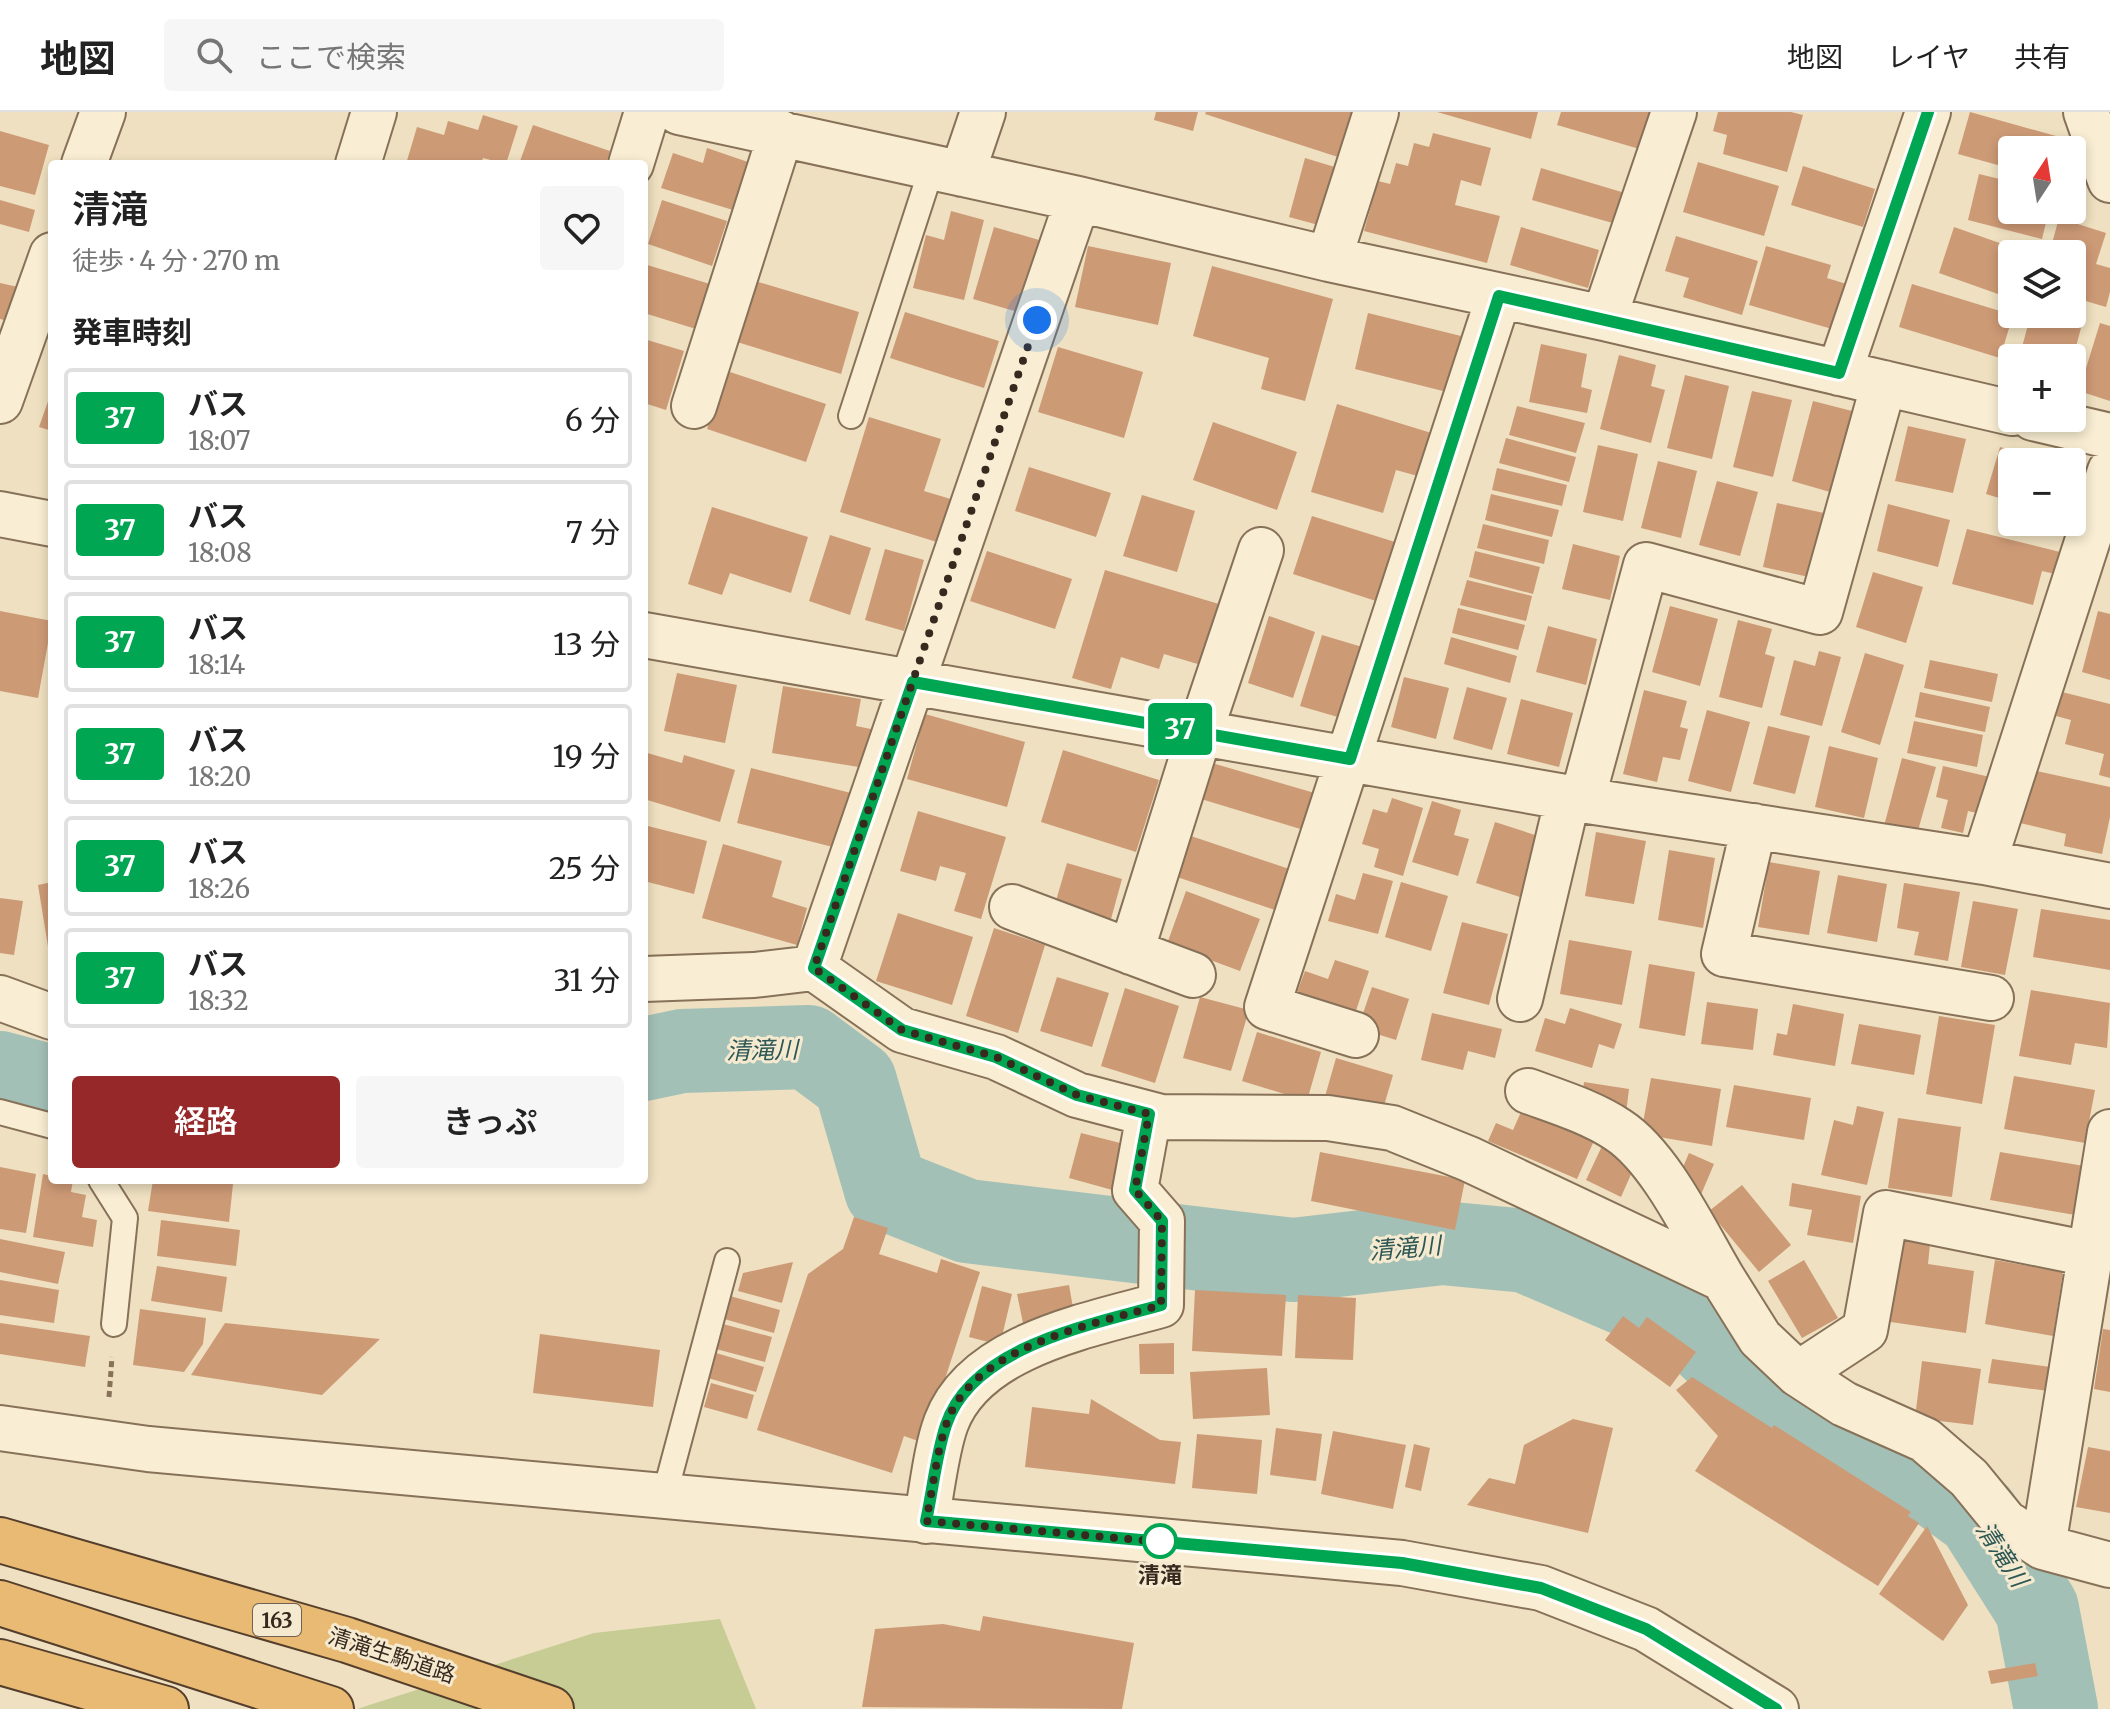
<!DOCTYPE html>
<html lang="ja">
<head>
<meta charset="utf-8">
<style>
	body { margin:0; font-family:Merriweather,"Noto Sans JP",serif; background:#f6f6f6; color:#222; height:100vh; display:flex; flex-direction:column; font-size:30px; white-space:nowrap }
	* { box-sizing:border-box; margin:0 }
	p { font-size:26px; color:#767676 }
	.icon { flex:none; width:44px; height:44px; fill:none; stroke:currentColor; stroke-width:2; stroke-linecap:round; stroke-linejoin:round }
	.map { position:relative; flex:1; overflow:hidden }
	.panel { position:absolute; left:48px; top:48px; width:600px; height:1024px; display:flex; flex-direction:column; background:#fff; border-radius:8px; box-shadow:0 4px 12px #0003 }
	.panel>* { flex:none }
	.badge { padding:0 16px; border-radius:6px; font-size:28px; line-height:52px }
	.needle { width:52px; rotate:12deg }
	.fabs { position:absolute; left:1998px; top:24px; display:grid; gap:16px }
	.fabs a { display:grid; place-items:center; width:88px; height:88px; border-radius:8px; background:#fff; box-shadow:0 4px 12px #0003; font-size:40px }
	.you { position:absolute; width:40px; height:40px; margin:-20px; border:6px solid #fff; border-radius:50%; background:#1a73e8; box-shadow:0 0 0 12px #1a73e833 }
	.map>.badge { position:absolute; translate:-50% -50%; box-shadow:0 0 0 4px #fff }
	h2 { padding:0 24px; font-size:30px; line-height:72px }
	.round { display:grid; place-items:center; flex:none; width:84px; height:84px; border-radius:8px; background:#f6f6f6 }
	.overview { display:flex; align-items:center; justify-content:space-between; height:136px; padding:0 24px }
	h1 { font-size:38px; font-weight:600; line-height:60px }
	.primary-button { display:flex; gap:16px; margin-top:auto; padding:16px 24px }
	.primary-button a { flex:1; height:92px; border-radius:8px; background:#972829; color:#fff; font-size:32px; font-weight:600; line-height:92px; text-align:center }
	.primary-button a+a { background:#f6f6f6; color:#222 }
	ul { padding:0; list-style:none }
	li { display:flex; align-items:center; gap:24px; height:100px; margin:0 16px 12px; padding:0 8px; border:4px solid #e0e0e0; border-radius:8px }
	li div { flex:1 }
	li b { display:block; font-size:30px }
	li em { font-style:normal }
	li .badge { min-width:88px; font-weight:700; text-align:center }
	header { display:flex; align-items:center; gap:48px; box-sizing:border-box; height:112px; padding:0 40px; background:#fff; border-bottom:2px solid #e0e0e0 }
	header strong { font-size:38px }
	nav { display:flex; gap:44px; margin-inline-start:auto; font-size:28px }
	.search { width:560px; height:72px; background:#f6f6f6; display:flex; align-items:center; gap:20px; box-sizing:border-box; padding:0 28px; border-radius:8px; color:#767676; font-size:30px }
	.map>svg:first-child { display:block }
	.green { fill:#c6cc94 }
	.lines { fill:none; stroke-linecap:round; stroke-linejoin:round }
	.river { stroke:#a3c0b7; stroke-width:84 }
	.building { fill:#cd9a76 }
	.service-casing { stroke:#877158; stroke-width:28 }
	.minor-casing { stroke:#877158; stroke-width:48 }
	.tertiary-casing { stroke:#877158; stroke-width:48 }
	.trunk-casing { stroke:#553f2c; stroke-width:48 }
	.path { stroke:#877158; stroke-width:5; stroke-dasharray:6 4; stroke-linecap:butt }
	.service { stroke:#f9eed3; stroke-width:24 }
	.minor { stroke:#f9eed3; stroke-width:44 }
	.tertiary { stroke:#f9eed3; stroke-width:44 }
	.trunk { stroke:#e8ba73; stroke-width:44 }
	.line-casing { stroke:#fff; stroke-width:18 }
	.line { stroke:#00a651; stroke-width:12 }
	.walk { stroke:#37291d; stroke-width:8; stroke-dasharray:0 14.4 }
	.stop-dot { fill:#fff; stroke:#00a651; stroke-width:4 }
	.labels { text-anchor:middle; dominant-baseline:central; stroke-width:6; stroke-linejoin:round; paint-order:stroke }
	.shield { fill:#f5ead0; stroke:#706353; stroke-width:2 }
	.shield-label { font-size:20px; font-weight:bold; fill:#37291d }
	.stop-label { font-size:22px; font-weight:bold; fill:#37291d; stroke:#f5ead0 }
	.street-label { font-size:22px; fill:#37291d; stroke:#f5ead0 }
	.water-label { font-size:24px; font-style:italic; fill:#2c5754; stroke:#f5ead0 }
</style>
</head>
<body>
<header>
<strong>地図</strong>
<div class="search"><svg class="icon" aria-label="search" viewBox="0 0 24 24"><circle cx="10" cy="10" r="6"/><path d="M15 15l6 6"/></svg>ここで検索</div>
<nav><a>地図</a><a>レイヤ</a><a>共有</a></nav>
</header>
<div class="map">
<svg width="2110" height="1597" viewBox="0 0 2110 1597">
	<rect width="100%" height="100%" fill="#eee0c0"/>
	<path class="green" d="M720,1507L756,1597H357L594,1521Z"/>
	<g class="lines">
		<path class="river" d="M644,947L682,939L808,935L855,970L886,1077L967,1109L1293,1148L1442,1131L1526,1139L1682,1206L1764,1285L1893,1342L1978,1404L2037,1497L2056,1597
			M0,961L52,975"/>
	</g>
	<path class="building" d="M1156,0H1198L1193,19L1154,8Z
		M1206,0H1356L1341,46L1205,2Z
		M1437,0H1538L1531,27Z
		M1561,0H1654L1643,38L1557,13Z
		M1718,0H1791L1803,3L1787,60L1723,42L1727,23L1713,19Z
		M1970,0L2070,28L2067,38H2012V57L1958,42Z
		M483,3L518,14L506,52L483,46L481,52H406L417,15L444,23L448,9L478,18Z
		M533,13L610,39L606,52H519Z
		M0,19L49,33L35,83L0,74Z
		M1433,21L1491,36L1481,74L1461,68L1455,93L1500,104L1487,151L1364,119L1378,69L1390,72L1396,51L1408,54L1414,31L1429,35Z
		M707,36L748,50L733,98L661,76L673,41L703,51Z
		M1305,46L1338,56L1322,114L1289,105Z
		M1698,50L1779,74L1764,124L1683,100Z
		M1803,54L1875,77L1863,115L1791,93Z
		M1541,56L1625,81L1616,112L1532,88Z
		M1979,62L2012,70V98H2049L2042,127L1968,108Z
		M0,88L35,98L29,120L0,112Z
		M662,88L727,109L712,154L648,132Z
		M951,99L984,108L964,188L913,176L926,123L944,128Z
		M2059,106L2106,121L2096,152L2110,156V180L2106,195L2072,185V142H2049Z
		M994,115L1039,128L1018,200L973,187Z
		M1521,115L1599,138L1588,176L1510,153Z
		M1954,115L2031,142H2012V187L1939,161Z
		M1676,124L1758,149L1742,203L1683,185L1689,166L1665,159Z
		M1088,134L1171,151L1158,213L1075,195Z
		M1766,134L1831,153L1827,166L1853,174L1839,219L1749,193Z
		M644,152L710,172L696,217L644,201Z
		M1212,154L1333,187L1305,289L1261,277L1269,246L1193,224Z
		M755,169L859,200L841,262L737,230Z
		M0,171L18,175L9,209L0,207Z
		M1912,172L2013,203L2000,246L1899,215Z
		M2072,198L2085,201L2073,246H2019L2031,202H2072Z
		M905,200L999,229L984,276L890,246Z
		M1368,201L1461,224L1447,280L1355,257Z
		M2100,211L2110,214V289L2079,279Z
		M644,227L684,239L666,298L644,291Z
		M1541,232L1587,242L1581,275L1592,278L1587,301L1529,290Z
		M1058,235L1143,260L1124,326L1038,300Z
		M1619,243L1656,253L1651,274L1665,278L1651,331L1600,317Z
		M727,259L826,292L806,350L707,317Z
		M1685,263L1729,274L1712,347L1667,336Z
		M52,278V319L39,315Z
		M1752,279L1792,288L1773,365L1733,355Z
		M1813,289L1852,299L1830,380L1792,369Z
		M1337,292L1438,323L1425,366L1396,358L1383,401L1311,380Z
		M1517,294L1585,311L1576,341L1509,323Z
		M869,305L941,327L924,379L954,388L940,431L840,400Z
		M1213,310L1297,340L1277,398L1193,368Z
		M1908,314L1966,327L1953,381L1895,369Z
		M1506,326L1576,345L1569,370L1499,351Z
		M1598,333L1638,342L1623,409L1583,400Z
		M2000,335L2052,349L2012,350V390L1986,382Z
		M1658,349L1697,359L1681,426L1641,416Z
		M2072,354L2088,359L2072,411Z
		M1029,355L1111,381L1096,425L1015,399Z
		M1497,356L1567,373L1562,394L1492,378Z
		M1717,369L1758,380L1740,444L1699,433Z
		M1491,382L1559,398L1552,425L1485,408Z
		M1142,383L1195,399L1177,460L1123,444Z
		M1777,391L1824,401L1809,465L1763,455Z
		M1888,392L1950,408L1938,455L1877,439Z
		M712,395L808,425L791,481L730,461L722,483L688,472Z
		M1312,404L1395,430L1376,489L1293,462Z
		M1483,412L1549,428L1544,452L1477,436Z
		M1967,417L2060,440L2055,462L2042,459L2033,493L1952,472Z
		M830,423L871,436L850,503L809,489Z
		M1573,432L1620,444L1610,488L1562,477Z
		M885,437L924,448L904,519L865,508Z
		M987,439L1072,467L1055,517L970,489Z
		M1475,439L1540,455L1533,482L1469,465Z
		M1105,458L1219,492L1201,553L1164,542L1159,557L1121,545L1111,577L1072,566Z
		M1873,460L1923,475L1906,531L1856,515Z
		M1467,468L1532,484L1526,509L1460,493Z
		M1670,494L1718,507L1700,574L1652,560Z
		M1458,496L1525,513L1518,538L1452,521Z
		M0,499L52,509L38,586L0,579Z
		M2098,499L2110,502V568L2082,560Z
		M1269,504L1315,520L1293,586L1248,571Z
		M1738,508L1772,517L1765,542L1775,545L1762,596L1719,585Z
		M1548,514L1597,527L1586,573L1536,560Z
		M1322,523L1369,537L1348,608L1300,594Z
		M1451,525L1517,544L1510,571L1444,552Z
		M1819,539L1841,545L1822,614L1780,603L1794,548L1815,554Z
		M1865,541L1904,553L1880,633L1841,620Z
		M1930,548L1998,562L1992,590L1924,576Z
		M677,561L737,573L725,631L664,619Z
		M1404,565L1449,576L1436,627L1391,615Z
		M783,574L861,587L856,614L871,617L865,656L772,641Z
		M1467,575L1507,586L1492,638L1453,627Z
		M1644,578L1687,589L1680,615L1688,617L1680,648L1663,645L1657,670L1623,662Z
		M1920,580L1990,595L1985,620L1915,605Z
		M2062,580L2110,592V666L2099,663L2104,642L2065,632L2071,608L2056,604Z
		M1521,587L1573,601L1559,655L1507,642Z
		M1707,598L1750,610L1731,680L1688,669Z
		M925,602L1025,630L1007,695L907,667Z
		M1914,609L1983,623L1977,655L1907,641Z
		M1768,614L1810,624L1795,682L1753,672Z
		M1829,634L1878,646L1864,706L1815,695Z
		M1063,638L1159,668L1136,740L1041,710Z
		M644,640L682,651L684,643L735,658L720,710L644,687Z
		M1902,646L1936,655L1917,722L1884,714Z
		M1212,651L1318,682L1307,719L1201,687Z
		M1943,654L1994,666L1986,703L1968,699L1963,721L1941,716L1948,688L1936,685Z
		M751,656L855,682L841,737L737,711Z
		M2032,658L2110,675V705L2102,742L2064,734L2066,722L2020,711Z
		M1392,686L1423,696L1403,764L1374,755L1379,737L1362,732L1373,697L1387,701Z
		M1432,689L1461,698L1454,723L1469,727L1458,764L1412,750Z
		M918,699L1006,725L981,807L954,799L966,761L940,754L936,769L900,759Z
		M1495,710L1538,724L1520,785L1476,771Z
		M644,713L707,729L694,782L644,769Z
		M1596,720L1646,729L1634,792L1585,784Z
		M1191,724L1298,760L1284,801L1177,765Z
		M723,732L782,749L772,785L807,796L797,833L702,806Z
		M1669,738L1715,746L1703,816L1658,808Z
		M1769,750L1820,759L1809,823L1758,815Z
		M1067,751L1122,767L1111,807L1055,792Z
		M1363,761L1393,769L1378,822L1328,809L1336,782L1355,788Z
		M1838,763L1887,772L1877,830L1827,821Z
		M52,770V847H50L38,773Z
		M1401,770L1448,784L1431,839L1385,825Z
		M1904,771L1960,780L1948,849L1914,843L1919,820L1897,816Z
		M1186,779L1260,807L1240,859L1167,832Z
		M0,786L23,789L14,843L0,841Z
		M1973,789L2018,797L2005,863L1961,855Z
		M2041,797L2110,808V858L2033,845Z
		M898,801L973,825L952,893L876,869Z
		M1462,810L1508,822L1489,893L1443,881Z
		M994,816L1045,833L1018,921L966,904Z
		M1569,828L1632,839L1622,893L1560,882Z
		M1335,848L1369,859L1352,911L1293,891L1305,859L1328,867Z
		M1649,852L1695,860L1685,924L1639,916Z
		M1057,865L1109,881L1092,935L1040,919Z
		M1372,875L1409,887L1396,928L1358,916Z
		M1125,876L1179,894L1155,971L1101,954Z
		M2031,878L2110,891L2107,936L2075,931L2071,953L2019,944Z
		M1200,885L1249,898L1231,959L1183,946Z
		M1707,890L1758,897L1753,938L1701,932Z
		M1793,892L1844,902L1835,954L1773,943L1777,921L1787,923Z
		M1570,896L1622,912L1614,937L1599,932L1592,956L1535,939L1545,906L1565,912Z
		M1432,901L1502,917L1495,946L1468,939L1463,958L1421,948Z
		M1939,904L1995,913L1982,992L1926,982Z
		M1859,912L1921,923L1914,963L1851,952Z
		M1257,920L1321,940L1307,989L1242,969Z
		M1336,946L1393,963L1381,1004L1324,988Z
		M2014,964L2095,978L2085,1031L2004,1017Z
		M1651,966L1721,977L1712,1034L1641,1022Z
		M1584,970L1629,977L1626,1001L1581,995Z
		M1734,973L1811,986L1804,1028L1726,1015Z
		M1525,991L1597,1022L1577,1067L1488,1029L1496,1011L1513,1018Z
		M1857,994L1884,1000L1867,1073L1821,1063L1834,1008L1853,1013Z
		M1898,1006L1961,1015L1952,1085L1888,1076Z
		M1081,1021L1128,1033L1116,1079L1069,1066Z
		M1602,1034L1636,1051L1621,1085L1586,1068Z
		M1320,1040L1465,1068L1455,1118L1311,1089Z
		M2000,1040L2084,1054L2075,1103L1990,1088Z
		M1689,1041L1714,1052L1700,1085L1675,1074Z
		M0,1055L36,1062L26,1121L0,1117Z
		M43,1062L52,1064V1068H73L71,1080L86,1083L82,1105L97,1108L93,1135L33,1125Z
		M153,1068H203L233,1072L229,1110L148,1099Z
		M1792,1071L1861,1084L1853,1131L1807,1123L1812,1098L1789,1094Z
		M1742,1073L1791,1133L1759,1160L1709,1099Z
		M854,1105L888,1116L879,1142L937,1161L941,1147L980,1160L924,1331L904,1324L892,1361L757,1318L808,1162L843,1137Z
		M161,1108L240,1118L236,1154L157,1144Z
		M0,1127L65,1140L58,1172L0,1160Z
		M1896,1127L1930,1132L1928,1152L1974,1159L1966,1221L1884,1209Z
		M1804,1148L1838,1206L1802,1226L1768,1169Z
		M1995,1148L2063,1160L2053,1224L1985,1212Z
		M793,1150L782,1191L738,1179L743,1161Z
		M157,1154L227,1165L222,1200L151,1189Z
		M0,1168L59,1178L54,1211L0,1203Z
		M1069,1173L1075,1207L1024,1216L1017,1182Z
		M982,1174L1012,1182L1000,1233L969,1225Z
		M1195,1178L1286,1183L1282,1244L1192,1239Z
		M1298,1183L1356,1186L1353,1248L1295,1246Z
		M730,1184L780,1198L774,1221L724,1207Z
		M140,1197L206,1206L203,1232L184,1260L133,1253Z
		M1623,1204L1639,1216L1647,1205L1696,1240L1670,1275L1605,1228Z
		M0,1211L90,1224L85,1255L0,1242Z
		M225,1211L380,1227L322,1283L191,1263Z
		M723,1212L772,1225L765,1250L716,1237Z
		M2103,1217L2110,1218V1280L2094,1277Z
		M540,1222L660,1238L653,1295L533,1281Z
		M1174,1231V1262H1140L1139,1232Z
		M716,1241L764,1255L756,1280L708,1266Z
		M1992,1247L2051,1255L2048,1279L1988,1271Z
		M1922,1249L1981,1257L1973,1313L1915,1306Z
		M1267,1256L1270,1303L1193,1307L1190,1260Z
		M1692,1265L1772,1316L1774,1313L1911,1400L1908,1404L1919,1411L1878,1474L1695,1359L1718,1324L1676,1278Z
		M711,1271L754,1283L747,1307L704,1295Z
		M1091,1287L1160,1328L1181,1330L1175,1372L1025,1355L1032,1295L1089,1302Z
		M1573,1307L1613,1316L1588,1421L1467,1393L1489,1366L1515,1372L1524,1333Z
		M1276,1316L1322,1322L1316,1369L1270,1363Z
		M1333,1319L1406,1333L1393,1397L1321,1382Z
		M1197,1322L1262,1328L1257,1382L1192,1376Z
		M1414,1332L1430,1336L1421,1379L1405,1375Z
		M2088,1335L2110,1339V1401L2076,1395Z
		M1927,1414L1968,1493L1943,1529L1879,1482Z
		M983,1504L1134,1531L1122,1597L862,1595L875,1517L943,1512L980,1519Z
		M2035,1551L2038,1564L1991,1572L1988,1559Z"/>
	<g class="lines">
		<g class="service-casing">
			<path id="service" d="M851,304L932,55
				M0,1000L52,1014
				M101,1068L125,1106L114,1212
				M664,1385L727,1149"/>
		</g>
		<g class="minor-casing">
			<path id="minor" d="M679,0L1078,87L1329,147L1604,206L2012,301
				M2086,0L2110,68
				M84,52L103,0
				M358,52L374,0
				M631,52L647,0
				M962,62L983,0
				M1329,147L1376,0
				M1604,206L1674,0
				M1839,261L1928,0
				M0,289L52,143
				M694,294L781,21
				M2033,306L2110,324
				M0,402L52,412
				M644,523L1582,688L1984,750L2110,774
				M1582,688L1646,453L1820,500L1884,271
				M1754,714L1724,842L1991,886
				M1984,750L2110,359
				M1012,795L1193,863
				M1131,840L1200,620L1261,438
				M814,856L1078,87
				M644,867L754,863L814,856L902,918L996,945L1077,983L1161,1005L1328,1006L1392,1016L1469,1047L1723,1167L1760,1226L1798,1262L1844,1292L1925,1328L1969,1366L2005,1410L2043,1435
				M0,886L52,905
				M1520,887L1568,685
				M1356,923L1267,895L1499,184
				M1528,979C1558,990 1591,1000 1618,1018C1661,1046 1696,1122 1723,1167
				M2110,1020L2043,1435L2110,1453
				M1798,1262L1865,1218L1886,1101L2090,1142
				M926,1409C932,1379 936,1338 946,1311C975,1233 1090,1213 1161,1193L1162,1109L1135,1078L1149,1002"/>
		</g>
		<g class="tertiary-casing">
			<path id="tertiary" d="M0,1316L148,1337L1402,1451L1541,1476L1646,1517L1776,1597"/>
		</g>
		<g class="trunk-casing">
			<path id="trunk" d="M0,1428L347,1528L551,1597
				M0,1491L331,1597
				M0,1550L166,1597"/>
		</g>
		<path class="path" d="M109,1285L112,1245"/>
		<use href="#service" class="service"/>
		<use href="#minor" class="minor"/>
		<use href="#tertiary" class="tertiary"/>
		<use href="#trunk" class="trunk"/>
	</g>
	<g class="lines">
		<g class="line-casing">
			<path id="line" d="M1776,1597L1646,1517L1541,1476L1402,1451L926,1409C933,1377 936,1343 946,1313C972,1234 1091,1213 1161,1193L1162,1109L1135,1078L1149,1002L1077,983L996,945L902,918L814,856L913,570L1350,647L1499,184L1839,261L1928,0"/>
		</g>
		<use href="#line" class="line"/>
		<path class="walk" d="M1037,208L814,856L902,918L996,945L1077,983L1149,1002L1135,1078L1162,1109L1161,1193C1091,1213 972,1234 946,1313C936,1343 933,1377 926,1409L1162,1430L1160,1429"/>
	</g>
	<circle class="stop-dot" cx="1160" cy="1429" r="16"/>
	<g class="labels">
		<rect class="shield" x="253" y="1492" width="48" height="32" rx="6"/>
		<g class="shield-label">
			<text x="277" y="1508">163</text>
		</g>
		<g class="stop-label">
			<text x="1160" y="1463">清滝</text>
		</g>
		<g class="street-label">
			<text transform="translate(392 1543) rotate(18)">清滝生駒道路</text>
		</g>
		<g class="water-label">
			<text transform="translate(762 938) rotate(-1)">清滝川</text>
			<text transform="translate(1405 1136) rotate(-5)">清滝川</text>
			<text transform="translate(2002 1442) rotate(57)">清滝川</text>
		</g>
	</g>
</svg>
<div class="fabs">
<a><svg class="needle" viewBox="-14 -14 28 28"><path d="M0-13l5 13h-10z" fill="#e53935"/><path d="M0 13l5-13h-10z" fill="#767676"/></svg></a>
<a><svg class="icon" aria-label="layers" viewBox="0 0 24 24"><path d="M12 4l9 5-9 5-9-5zM3 14l9 5 9-5"/></svg></a>
<a>+</a>
<a>−</a>
</div>
<div class="you" style="left:1037px;top:208px"></div>
<b class="badge" style="left:1180px;top:617px;background:#00a651;color:#fff">37</b>
<section class="panel">
<div class="overview"><div><h1>清滝</h1><p>徒歩 · 4 分 · 270 m</p></div><a class="round"><svg class="icon" aria-label="heart" viewBox="0 0 24 24"><path d="M12 20l-8-8c-3-5 5-10 8-4 3-6 11-1 8 4z"/></svg></a></div>
<h2>発車時刻</h2>
<ul>
<li><span class="badge" style="background:#00a651;color:#fff">37</span><div><b>バス</b><p>18:07</p></div><em>6 分</em></li>
<li><span class="badge" style="background:#00a651;color:#fff">37</span><div><b>バス</b><p>18:08</p></div><em>7 分</em></li>
<li><span class="badge" style="background:#00a651;color:#fff">37</span><div><b>バス</b><p>18:14</p></div><em>13 分</em></li>
<li><span class="badge" style="background:#00a651;color:#fff">37</span><div><b>バス</b><p>18:20</p></div><em>19 分</em></li>
<li><span class="badge" style="background:#00a651;color:#fff">37</span><div><b>バス</b><p>18:26</p></div><em>25 分</em></li>
<li><span class="badge" style="background:#00a651;color:#fff">37</span><div><b>バス</b><p>18:32</p></div><em>31 分</em></li>
</ul>
<div class="primary-button"><a>経路</a><a>きっぷ</a></div>
</section>
</div>
</body>
</html>
